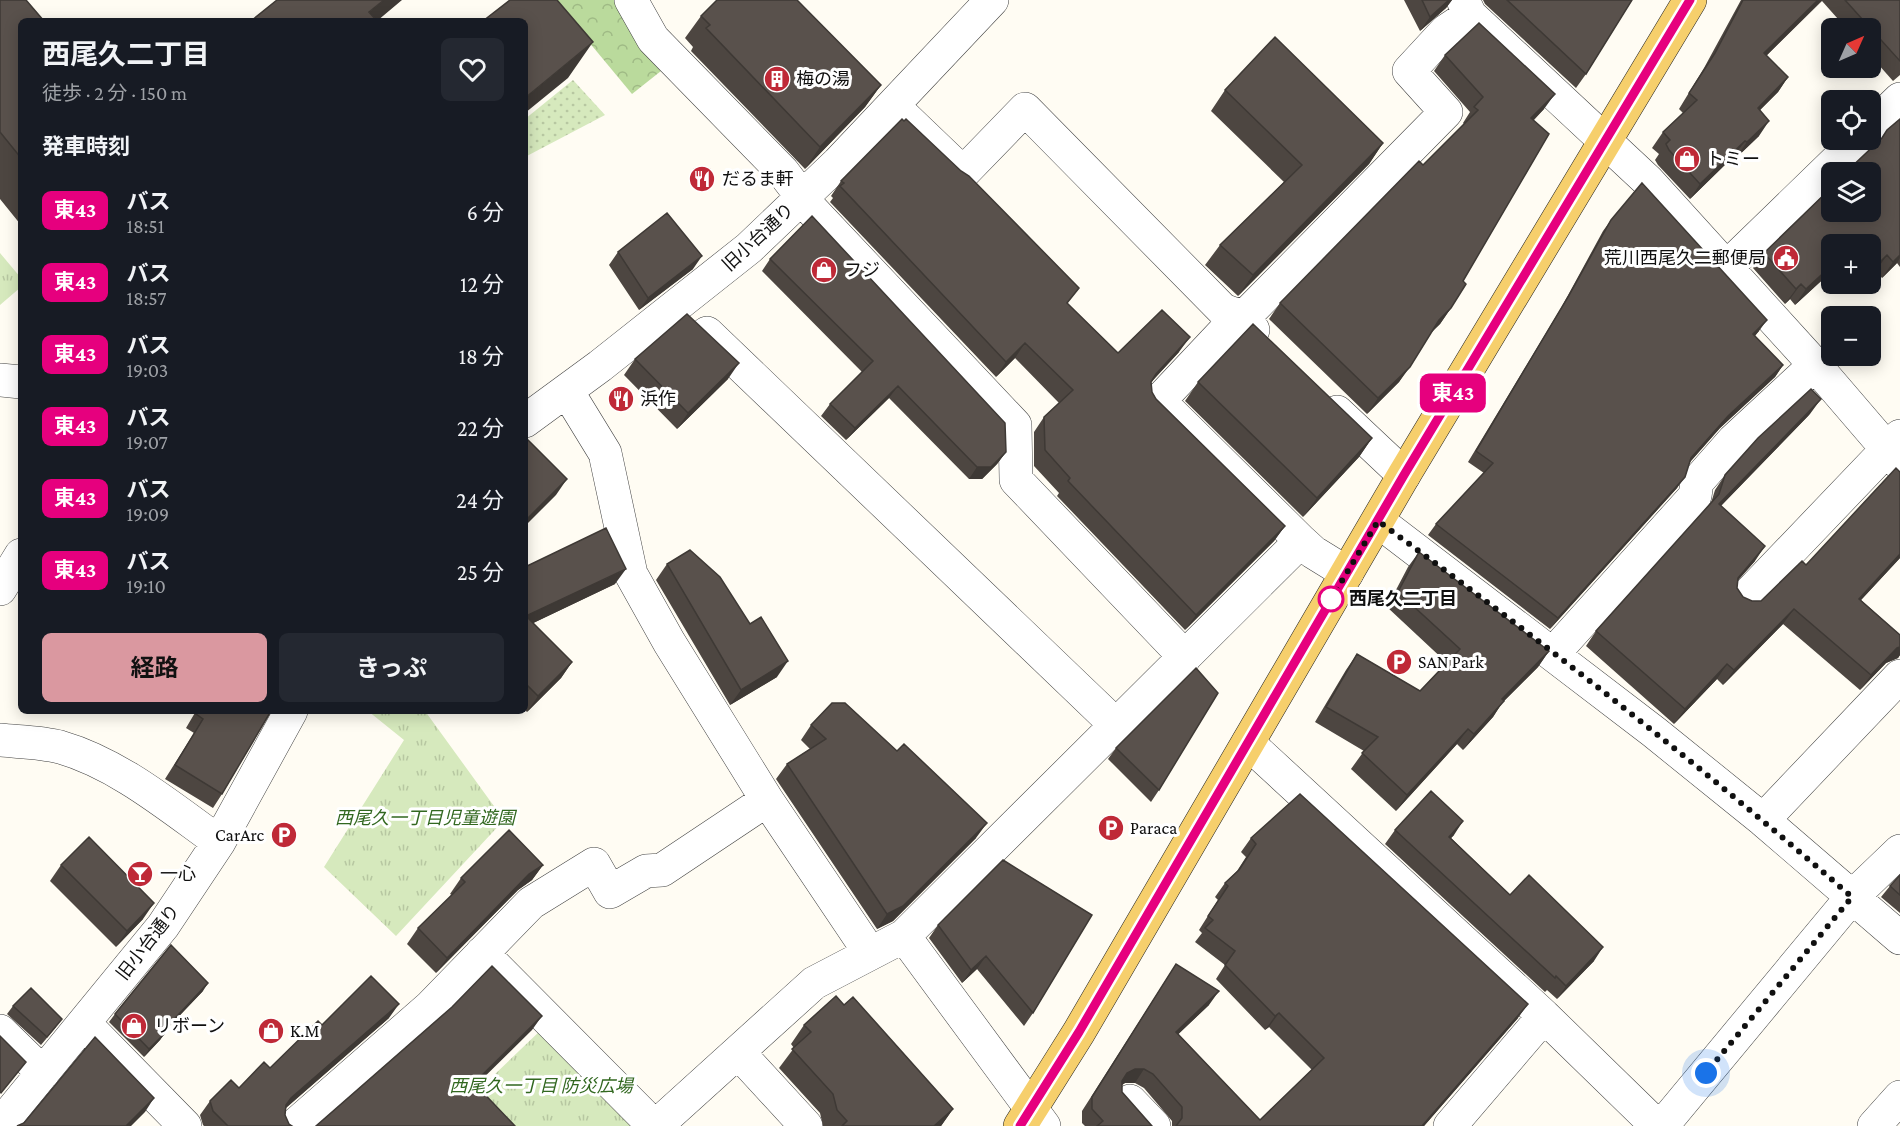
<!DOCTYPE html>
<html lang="ja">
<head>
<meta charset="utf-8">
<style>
	body { margin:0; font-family:"Crimson Pro","Noto Sans JP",serif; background:#242831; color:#f1f3f6; height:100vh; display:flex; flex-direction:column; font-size:22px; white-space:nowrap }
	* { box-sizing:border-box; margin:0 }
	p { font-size:20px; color:#9ea1a6 }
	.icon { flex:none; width:33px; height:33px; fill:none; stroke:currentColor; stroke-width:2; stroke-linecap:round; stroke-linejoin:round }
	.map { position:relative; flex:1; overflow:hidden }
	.sheet { position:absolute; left:18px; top:18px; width:510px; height:696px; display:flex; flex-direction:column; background:#171b24; border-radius:9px; box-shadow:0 3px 15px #0003 }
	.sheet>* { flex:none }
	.badge { padding:0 12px; border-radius:9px; font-size:21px; line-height:39px }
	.needle { width:39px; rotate:45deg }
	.fabs { position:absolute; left:1821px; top:18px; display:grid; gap:12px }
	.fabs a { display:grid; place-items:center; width:60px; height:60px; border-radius:9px; background:#171b24; box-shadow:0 3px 15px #0003; font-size:30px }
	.you { position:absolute; width:30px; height:30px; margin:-15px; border:4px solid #fff; border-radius:50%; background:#1a73e8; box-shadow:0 0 0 9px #1a73e833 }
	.map>.badge { position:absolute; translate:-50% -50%; box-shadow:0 0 0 3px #fff }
	h2 { padding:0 24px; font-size:22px; line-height:54px }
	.round { display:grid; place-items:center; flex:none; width:63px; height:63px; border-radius:9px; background:#242831 }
	.head { display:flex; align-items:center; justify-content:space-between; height:102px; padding:0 24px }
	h1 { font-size:28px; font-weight:700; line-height:45px }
	.button { display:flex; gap:12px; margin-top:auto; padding:12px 24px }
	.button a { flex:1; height:69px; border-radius:9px; background:#da98a0; color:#111; font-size:24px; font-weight:700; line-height:69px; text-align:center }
	.button a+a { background:#242831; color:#f1f3f6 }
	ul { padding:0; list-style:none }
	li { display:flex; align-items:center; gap:18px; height:72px; padding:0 24px }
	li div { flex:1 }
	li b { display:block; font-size:22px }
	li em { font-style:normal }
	li .badge { min-width:66px; font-weight:700; text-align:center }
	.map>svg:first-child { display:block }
	.forest { fill:url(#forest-crowns) }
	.park { fill:url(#park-tufts) }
	.garden { fill:url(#garden-dots) }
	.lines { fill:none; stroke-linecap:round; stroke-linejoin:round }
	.minor-casing { stroke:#434343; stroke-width:34 }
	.major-casing { stroke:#212121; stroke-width:34 }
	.minor { stroke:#fff; stroke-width:33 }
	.major { stroke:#f6cf6c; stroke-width:33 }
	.wall { fill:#4d4641 }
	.shaded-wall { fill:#3e3935 }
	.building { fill:#59514c; stroke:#3e3935; stroke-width:1.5 }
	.line-casing { stroke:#fff; stroke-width:14 }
	.line { stroke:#e6007e; stroke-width:9 }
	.walk { stroke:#101010; stroke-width:6; stroke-dasharray:0 10.8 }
	.stop-dot { fill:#fff; stroke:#e6007e; stroke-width:3 }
	.labels { text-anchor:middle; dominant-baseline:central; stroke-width:6; stroke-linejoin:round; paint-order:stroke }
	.poi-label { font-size:18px; fill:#101010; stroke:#fff; text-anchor:start }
	.street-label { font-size:18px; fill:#101010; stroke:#fff }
	.stop-label { font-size:18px; font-weight:bold; fill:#101010; stroke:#fff; text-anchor:start }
	.park-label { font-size:18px; font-style:italic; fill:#326820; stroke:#fff }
</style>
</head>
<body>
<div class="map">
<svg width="1900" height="1126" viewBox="0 0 1900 1126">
	<defs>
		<pattern id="forest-crowns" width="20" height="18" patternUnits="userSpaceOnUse" patternTransform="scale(1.5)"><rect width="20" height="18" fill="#bada9c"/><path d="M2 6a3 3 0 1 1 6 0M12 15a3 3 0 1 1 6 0" fill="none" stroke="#9fba85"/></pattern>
		<pattern id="park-tufts" width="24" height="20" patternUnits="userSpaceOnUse" patternTransform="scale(1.5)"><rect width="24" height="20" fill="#d6e9bd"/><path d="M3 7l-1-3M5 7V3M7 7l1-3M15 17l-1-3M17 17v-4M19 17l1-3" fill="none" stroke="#b7c7a1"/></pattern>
		<pattern id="garden-dots" width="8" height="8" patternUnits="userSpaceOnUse" patternTransform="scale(1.5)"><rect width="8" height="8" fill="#d6e9bd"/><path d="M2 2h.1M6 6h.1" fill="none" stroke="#b7c7a1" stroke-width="1.8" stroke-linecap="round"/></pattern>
	</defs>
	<rect width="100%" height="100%" fill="#fffcf3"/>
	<path class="forest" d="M554,0H619L661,71L632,94Z"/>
	<path class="park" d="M0,253L21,278V287L0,305Z
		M368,711H425L504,820L396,936L324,867L404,740Z
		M542,1029L631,1126H500L471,1097Z"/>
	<path class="garden" d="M573,80L605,115L525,157V119Z"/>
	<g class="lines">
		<g class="minor-casing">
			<path id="minor" d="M631,0L653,39L783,172L812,210L1015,425L1016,480L1185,657
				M1463,0L1470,15L1648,181L1815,365L1900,464
				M893,106L963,173L1025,109L1223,310L1239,316L1253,330
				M1870,128L1900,99
				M1726,268L1858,140
				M707,333L1117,726
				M0,380L21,382
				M567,391L605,453L631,574L669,642L767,800L870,953
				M1337,412L1404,475
				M525,421L600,366L749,248L838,163L992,0
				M1378,521L1654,732L1763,820L1900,938
				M1301,541L1159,401L1239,316L1250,311L1446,112L1409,71L1446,31L1470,15
				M0,589L21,555
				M1745,598L1900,436
				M1553,654L1695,496L1697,482L1734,440L1815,365
				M0,740C19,742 41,742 60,747C119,764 170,807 219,842
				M1248,743L1544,1016L1657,1126
				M1763,820L1900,676
				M904,936L1044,1126
				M482,953L654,1126
				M84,1023L185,1126
				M0,1031L43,1073
				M738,1052L806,1126
				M1130,1101L1154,1126
				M0,1125L163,926L219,842L291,711
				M294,1126L430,1007L531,903L594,864L610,892L646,871L662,870L767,800
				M656,1126L814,983L904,936L1301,541L1313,552L1347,573
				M1450,1126L1544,1016
				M1662,1126L1852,897L1900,851
				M1874,1126L1900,1097"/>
		</g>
		<g class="major-casing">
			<path id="major" d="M1020,1126L1079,1032L1404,475L1690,0"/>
		</g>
		<use href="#minor" class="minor"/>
		<use href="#major" class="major"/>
	</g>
	<path class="wall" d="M0,0L21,21V225L0,199Z
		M1404,0H1452L1446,8L1420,31Z
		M1483,0H1632L1586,74L1576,88L1485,4Z
		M1741,0H1900V75L1893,81L1870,55V28H1846L1822,1L1766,56L1788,77L1778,92L1760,110L1759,136L1736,158L1734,156L1690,199L1658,165L1655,160L1659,154L1652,148L1663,132L1683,113L1679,109L1704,68Z
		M701,16L881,85L865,107L805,169L691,51L693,47L685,38Z
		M1445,55L1544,109L1534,120L1451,308L1440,324L1431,332L1399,382L1367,414L1269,319L1280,303L1423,165L1464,124L1463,123L1470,112L1434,71Z
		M1225,90L1383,143L1369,164L1238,296L1205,265L1220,245L1284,182L1211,111Z
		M1900,119V267L1897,263L1882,278L1876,271L1870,276V244H1832V271L1795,305L1790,299L1785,304L1753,268L1764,253L1880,140L1887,130Z
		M841,181L1068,304L1118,353L1179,352L1151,382L1152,392L1156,399L1285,526L1274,541L1185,630L1057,496L1059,493L1034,466V432L1044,417L1059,403L1015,358L996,377L830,202L833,198L831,196Z
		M1611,220L1759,331L1755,336L1783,365L1775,377L1720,428L1690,462L1677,488L1550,629L1428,535L1436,524L1484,473L1468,462L1561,308L1603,231Z
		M618,252L693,269L639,310L609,265Z
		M770,259L1006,452L997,464L982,479H969L889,398L846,440L821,416L830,404L862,372L762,271Z
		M635,359L728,379L677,429L624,375Z
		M1198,382L1372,438L1359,457L1303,517L1185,401Z
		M1810,414L1721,506L1755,561L1737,581V588L1743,597L1752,601H1761L1806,565L1900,472V558L1861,600L1900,635V655L1898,658L1886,663L1860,690L1783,624L1723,685L1717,679L1674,724L1586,646L1596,631L1711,503L1715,490L1725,475Z
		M1419,552L1549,651L1538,667L1502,703L1493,717L1463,750L1457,744L1396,811L1351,769L1364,751L1315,722L1346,670L1357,654L1420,691L1447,663L1387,607L1408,567Z
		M667,564L777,677L730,705L656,580Z
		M525,567L615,584L533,623L572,662L561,678L527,712L525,710Z
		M196,711H271L222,794L213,808L165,779L194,733L186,728Z
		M811,725L976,838L893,921L877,929L776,779L787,764L810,749L801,740Z
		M1116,748L1159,790L1151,802L1108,759Z
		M1395,830L1454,835L1451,838L1510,895L1594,961L1557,999L1547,990L1545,992L1385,844Z
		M1251,838L1518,1018L1424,1126H1172V1121L1144,1088L1135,1083H1125L1122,1085V1092L1152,1126H1085L1082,1123V1111L1176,964L1209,1005L1178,1034L1260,1120L1312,1070L1269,1027L1265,1030L1216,979L1225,965L1195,942L1202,933L1199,930L1218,900L1215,897L1225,883L1237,871L1246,857L1241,852Z
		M1003,860L1033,1013L1024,1026L977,969L962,983L929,938L938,925Z
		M61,865L143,919L116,947L50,881Z
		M543,865L532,880L518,890L436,973L407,944L418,928L452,895L450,894L461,878Z
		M1900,875V913L1881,897L1890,886Z
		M203,991L165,1031L160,1040L144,1057L109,1022L115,1014Z
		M844,1005L953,1109L941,1126H823L820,1113L779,1068L794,1048L791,1044L804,1025Z
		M13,1006L56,1027L41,1045L7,1014Z
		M389,1018L286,1108L285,1115L289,1124L292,1126H204L203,1125L200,1115L210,1101L239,1088L270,1068L322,1025Z"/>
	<path class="shaded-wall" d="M384,0H402L377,21L369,12Z
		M1449,0H1452L1446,8L1420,31L1430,17Z
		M1818,0H1822L1753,69L1764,53Z
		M593,42L568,78L525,113V98Z
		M1788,77L1778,92L1747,123L1758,108Z
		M881,85L865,107L805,169L820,147Z
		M1555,94L1544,109L1520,133L1531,118Z
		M1769,121L1759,136L1736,158L1747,142Z
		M1745,141L1734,156L1690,199L1700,184Z
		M1383,143L1369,164L1238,296L1253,275Z
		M1887,255L1876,271L1870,276V274L1876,266Z
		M1900,255V258L1897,263L1882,278L1893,262Z
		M702,256L693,269L639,310L648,298Z
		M1832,265V271L1795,305L1806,289Z
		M1801,284L1790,299L1785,304L1796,289Z
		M1451,308L1440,324L1428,336L1439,320Z
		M1767,320L1759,331L1746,345L1753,334Z
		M1190,337L1179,352L1145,389L1156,374Z
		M1025,343L1015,358L996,377L1006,362Z
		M739,363L728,379L677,429L688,413Z
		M1783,365L1775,377L1720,428L1683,470L1691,458L1728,416Z
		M1410,367L1399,382L1367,414L1378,398Z
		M898,386L889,398L846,440L855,428Z
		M1821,399L1810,414L1708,519L1719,504Z
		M1372,438L1359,457L1303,517L1317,498Z
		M1006,452L997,464L982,479H969L977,467Z
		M1685,477L1677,488L1550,629L1558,618Z
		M567,479L556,495L525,526V521Z
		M1285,526L1274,541L1185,630L1196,615Z
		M1765,546L1755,561L1727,593L1738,578Z
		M1900,554V558L1848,614L1859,599Z
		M626,569L615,584L525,627L526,616Z
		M1794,609L1783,624L1723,685L1734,670Z
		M1900,647V655L1898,658L1886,663L1860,690L1871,675L1897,648Z
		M1549,651L1538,667L1502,703L1493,717L1463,750L1474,734L1502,699Z
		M788,661L777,677L730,705L741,690Z
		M572,662L561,678L527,712L538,696Z
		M1727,664L1717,679L1674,724L1685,709Z
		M1468,729L1457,744L1396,811L1407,795Z
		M1463,821L1454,835L1439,850L1449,837Z
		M987,823L976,838L893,921L877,929L887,914Z
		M543,865L532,880L518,890L436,973L447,958L529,874Z
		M154,903L143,919L116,947L127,931Z
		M1603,947L1594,961L1557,999L1566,986Z
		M986,956L977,969L962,983L971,970Z
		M208,983L203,991L158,1038L164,1030Z
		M1219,991L1209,1005L1166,1046L1176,1032Z
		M399,1004L389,1018L281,1112L291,1098Z
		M1528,1004L1518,1018L1424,1126H1422Z
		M1279,1013L1269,1027L1265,1030L1275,1016Z
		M542,1016L532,1030L464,1097L474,1083Z
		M166,1032L160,1040L144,1057L149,1049Z
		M1135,1069H1144L1135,1083H1125L1117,1087L1127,1073Z
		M154,1098L145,1112L131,1126H126Z
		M953,1109L941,1126H934Z"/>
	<path class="building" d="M0,0H26L44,21H21V158L0,132Z
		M277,0H384L369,12L377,21H251Z
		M510,0H557L593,42L525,98V21H483Z
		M717,0H797L881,85L820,147L706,28L710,25L701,16Z
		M1422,0H1449L1430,17Z
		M1507,0H1632L1586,74Z
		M1743,0H1818L1764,53L1788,77L1758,108L1769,121L1747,142L1745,141L1700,184L1669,150L1666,144L1670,140L1663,132L1697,100L1689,93L1715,53Z
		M1845,0H1900V61Z
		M1479,23L1555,94L1531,118L1549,134L1463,281L1466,284L1451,308L1439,320L1410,367L1378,398L1280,303L1419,161L1423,165L1478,110L1474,107L1483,97L1445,55Z
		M1275,37L1383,143L1253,275L1220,245L1302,165L1225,90Z
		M902,119L904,121L906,119L961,171L969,176L1079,288L1067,303L1118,353L1162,310L1190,337L1156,374L1151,382L1152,392L1156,399L1285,526L1196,615L1068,481L1070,478L1045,450L1044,417L1073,390L1025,343L1006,362L840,186L844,183L841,181Z
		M1900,119V255L1893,262L1887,255L1876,266L1870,261V244H1832V265L1806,289L1801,284L1796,289L1764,253L1832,187V212H1870V172H1846L1882,138L1887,130Z
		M1642,183L1767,320L1753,334L1783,365L1728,416L1691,458L1685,477L1558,618L1436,524L1493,463L1476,451L1568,297L1611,220Z
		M667,213L702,256L648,298L618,252Z
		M812,216L1005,423L1006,452L991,467H977L898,386L855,428L830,404L873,361L770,259Z
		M687,314L739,363L688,413L635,359Z
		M1253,324L1372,438L1317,498L1198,382Z
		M1811,389L1821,399L1719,504L1765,546L1738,578L1737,588L1743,597L1752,601H1761L1802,561L1806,565L1896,468L1900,472V554L1859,599L1900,635V647L1897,648L1871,675L1794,609L1734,670L1727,664L1685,709L1596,631L1719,494L1725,475L1758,438Z
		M525,437L567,479L525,521Z
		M606,528L626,569L526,616L572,662L538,696L525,683V567Z
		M690,550L720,577L750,624L761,617L788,661L741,690L667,564Z
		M1419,552L1549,651L1502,699L1504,701L1474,734L1468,729L1407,795L1362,753L1378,737L1326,707L1357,654L1420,691L1460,649L1398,592Z
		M1196,668L1218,693L1159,790L1116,748Z
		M832,703H845L897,751L904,744L987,823L903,906L887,914L787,764L826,739L811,725Z
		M198,711H271L222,794L175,765L203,719L196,714Z
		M1431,791L1463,821L1449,837L1510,895L1529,875L1603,947L1566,986L1556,976L1555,978L1395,830Z
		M1300,794L1528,1004L1422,1126H1176L1182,1118V1107L1153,1074L1144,1069H1135L1127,1073L1122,1081V1092L1152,1126H1097L1103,1121L1092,1109V1097L1176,964L1219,991L1176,1032L1260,1120L1324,1058L1279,1013L1275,1016L1225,965L1235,951L1205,928L1213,920L1208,916L1228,886L1225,883L1239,870L1256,844L1251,838Z
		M509,830L543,865L529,874L447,958L418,928L465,882L461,878Z
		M89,837L154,903L127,931L61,865Z
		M1003,860L1092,915L1033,1013L986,956L971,970L938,925Z
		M1900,875V895L1890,886Z
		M171,945L208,983L164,1030L166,1032L149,1049L115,1014Z
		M492,966L542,1016L474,1083L515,1126H316L452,1007Z
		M371,976L399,1004L291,1098L286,1105L285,1115L289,1124L292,1126H228L213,1111L210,1101L231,1080L239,1088L264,1062L270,1068L318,1021L322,1025Z
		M31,988L62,1019L47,1037L13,1006Z
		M836,996L844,1005L853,997L953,1109L934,1126H842L847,1121L837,1110L833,1094L792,1049L811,1032L804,1025Z
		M0,1036L26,1062L1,1093L0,1092Z
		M95,1037L154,1098L126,1126H17L24,1123Z"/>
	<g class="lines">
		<g class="line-casing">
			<path id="line" d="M1020,1126L1079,1032L1404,475L1690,0"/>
		</g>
		<use href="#line" class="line"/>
		<path class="walk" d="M1331,599L1378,521C1541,640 1700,765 1852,897L1706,1073"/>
	</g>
	<defs>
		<g id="building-disc" transform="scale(1.35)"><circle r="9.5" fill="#bf2937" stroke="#fff"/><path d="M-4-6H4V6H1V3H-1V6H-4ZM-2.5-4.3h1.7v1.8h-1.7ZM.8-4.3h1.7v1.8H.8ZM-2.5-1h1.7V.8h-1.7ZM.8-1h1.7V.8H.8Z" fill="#fff"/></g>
		<g id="shop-disc" transform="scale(1.35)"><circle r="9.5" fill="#bf2937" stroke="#fff"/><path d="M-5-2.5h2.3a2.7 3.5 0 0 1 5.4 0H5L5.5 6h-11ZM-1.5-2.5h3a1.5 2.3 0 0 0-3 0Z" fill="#fff"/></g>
		<g id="restaurant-disc" transform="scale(1.35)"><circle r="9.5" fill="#bf2937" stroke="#fff"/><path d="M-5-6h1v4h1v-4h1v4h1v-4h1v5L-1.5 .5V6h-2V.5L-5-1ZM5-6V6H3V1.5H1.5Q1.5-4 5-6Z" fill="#fff"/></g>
		<g id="civic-disc" transform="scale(1.35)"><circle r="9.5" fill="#bf2937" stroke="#fff"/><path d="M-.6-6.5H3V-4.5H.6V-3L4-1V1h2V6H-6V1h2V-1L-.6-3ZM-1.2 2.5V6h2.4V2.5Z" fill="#fff"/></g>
		<g id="parking-disc" transform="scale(1.35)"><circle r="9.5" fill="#bf2937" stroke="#fff"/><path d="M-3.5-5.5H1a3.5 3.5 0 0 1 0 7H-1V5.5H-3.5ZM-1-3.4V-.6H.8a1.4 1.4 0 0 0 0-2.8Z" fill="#fff"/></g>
		<g id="bar-disc" transform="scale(1.35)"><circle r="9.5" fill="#bf2937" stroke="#fff"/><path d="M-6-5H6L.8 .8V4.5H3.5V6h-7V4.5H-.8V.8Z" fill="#fff"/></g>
	</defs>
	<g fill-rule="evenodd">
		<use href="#building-disc" x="777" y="79"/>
		<use href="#shop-disc" x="1687" y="159"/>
		<use href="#restaurant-disc" x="702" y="179"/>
		<use href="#civic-disc" x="1786" y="258"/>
		<use href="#shop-disc" x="824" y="270"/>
		<use href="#restaurant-disc" x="621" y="399"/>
		<use href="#parking-disc" x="1399" y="662"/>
		<use href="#parking-disc" x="1111" y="828"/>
		<use href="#parking-disc" x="284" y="835"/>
		<use href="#bar-disc" x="140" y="874"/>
		<use href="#shop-disc" x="134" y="1026"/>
		<use href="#shop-disc" x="271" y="1031"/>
	</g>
	<circle class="stop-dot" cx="1331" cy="599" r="12"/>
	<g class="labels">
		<g class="poi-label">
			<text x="796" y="79">梅の湯</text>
			<text x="1706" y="159">トミー</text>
			<text x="722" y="179">だるま軒</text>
			<text x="1766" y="258" text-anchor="end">荒川西尾久二郵便局</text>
			<text x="844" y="270">フジ</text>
			<text x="640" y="399">浜作</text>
			<text x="1418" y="662">SAN Park</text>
			<text x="1130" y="828">Paraca</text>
			<text x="264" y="835" text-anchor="end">CarArc</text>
			<text x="160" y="874">一心</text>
			<text x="154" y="1026">リボーン</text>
			<text x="290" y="1031">K.M</text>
		</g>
		<g class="street-label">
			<text transform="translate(758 237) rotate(-43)">旧小台通り</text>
			<text transform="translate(148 942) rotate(-52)">旧小台通り</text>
		</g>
		<g class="stop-label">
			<text x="1349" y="599">西尾久二丁目</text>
		</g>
		<g class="park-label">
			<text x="425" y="818">西尾久一丁目児童遊園</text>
			<text x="541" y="1086">西尾久一丁目 防災広場</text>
		</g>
	</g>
</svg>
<div class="fabs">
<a><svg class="needle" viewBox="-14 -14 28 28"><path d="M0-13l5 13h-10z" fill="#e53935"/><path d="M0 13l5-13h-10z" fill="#9ea1a6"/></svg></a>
<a><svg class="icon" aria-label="locate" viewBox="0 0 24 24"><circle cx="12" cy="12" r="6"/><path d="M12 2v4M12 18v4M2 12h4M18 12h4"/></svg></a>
<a><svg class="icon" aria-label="layers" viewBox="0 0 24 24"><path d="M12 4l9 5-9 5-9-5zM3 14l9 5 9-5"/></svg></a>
<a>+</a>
<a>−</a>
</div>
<div class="you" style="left:1706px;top:1073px"></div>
<b class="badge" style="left:1453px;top:393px;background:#e6007e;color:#fff">東43</b>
<section class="sheet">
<div class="head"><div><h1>西尾久二丁目</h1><p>徒歩 · 2 分 · 150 m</p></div><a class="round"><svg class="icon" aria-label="heart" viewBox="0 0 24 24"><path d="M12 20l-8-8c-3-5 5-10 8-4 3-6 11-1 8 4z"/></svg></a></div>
<h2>発車時刻</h2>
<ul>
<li><span class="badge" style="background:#e6007e;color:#fff">東43</span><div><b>バス</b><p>18:51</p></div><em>6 分</em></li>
<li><span class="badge" style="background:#e6007e;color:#fff">東43</span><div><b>バス</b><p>18:57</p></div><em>12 分</em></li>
<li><span class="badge" style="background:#e6007e;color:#fff">東43</span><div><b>バス</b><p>19:03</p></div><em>18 分</em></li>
<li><span class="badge" style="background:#e6007e;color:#fff">東43</span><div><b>バス</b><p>19:07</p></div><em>22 分</em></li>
<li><span class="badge" style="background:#e6007e;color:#fff">東43</span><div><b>バス</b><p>19:09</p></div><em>24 分</em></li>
<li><span class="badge" style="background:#e6007e;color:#fff">東43</span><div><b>バス</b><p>19:10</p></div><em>25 分</em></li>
</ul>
<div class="button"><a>経路</a><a>きっぷ</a></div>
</section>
</div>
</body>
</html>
